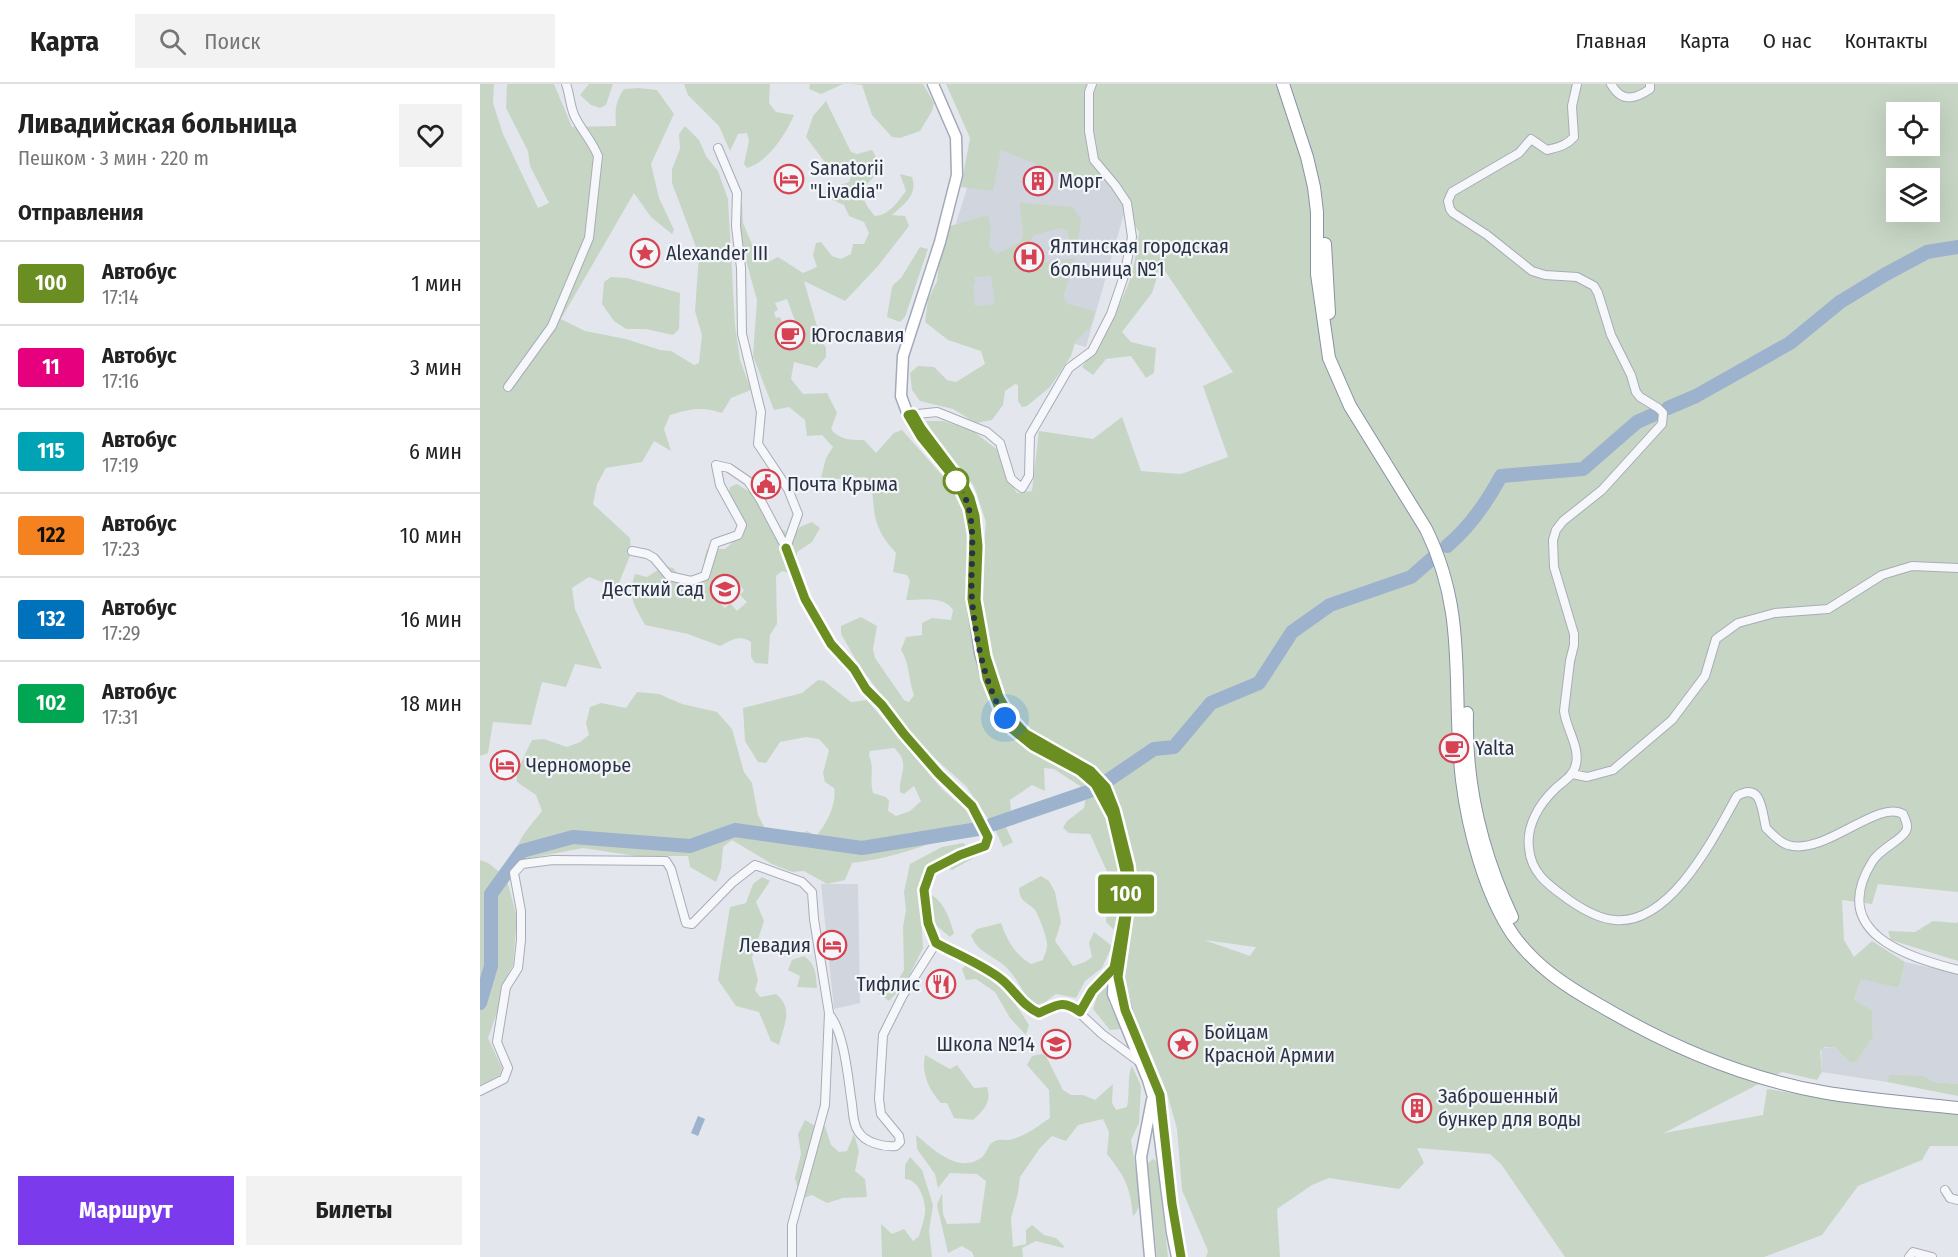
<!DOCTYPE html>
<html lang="ru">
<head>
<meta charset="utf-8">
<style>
	body { margin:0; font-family:"Fira Sans Condensed",sans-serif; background:#f2f2f2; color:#222; height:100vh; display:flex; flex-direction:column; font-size:22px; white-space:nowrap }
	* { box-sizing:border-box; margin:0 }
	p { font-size:20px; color:#767676 }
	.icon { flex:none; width:33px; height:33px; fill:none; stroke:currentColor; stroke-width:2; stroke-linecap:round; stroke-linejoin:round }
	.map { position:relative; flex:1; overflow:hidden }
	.side { display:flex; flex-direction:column; background:#fff; width:480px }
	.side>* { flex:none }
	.badge { padding:0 12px; border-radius:4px; font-size:21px; line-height:39px }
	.tools { position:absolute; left:1406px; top:18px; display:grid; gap:12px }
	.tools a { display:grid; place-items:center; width:54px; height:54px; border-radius:0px; background:#fff; box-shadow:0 6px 24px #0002; font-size:30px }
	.you { position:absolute; width:30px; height:30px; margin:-15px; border:4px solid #fff; border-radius:50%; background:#1a73e8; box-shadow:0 0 0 9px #1a73e833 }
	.map>.badge { position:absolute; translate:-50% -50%; box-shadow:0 0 0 3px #fff }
	h2 { padding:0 18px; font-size:22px; line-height:54px }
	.round { display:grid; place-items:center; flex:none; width:63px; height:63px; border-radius:0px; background:#f2f2f2 }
	.head { display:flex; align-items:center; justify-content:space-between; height:102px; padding:0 18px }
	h1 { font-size:28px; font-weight:700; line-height:45px }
	.primary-button { display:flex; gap:12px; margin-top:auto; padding:12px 18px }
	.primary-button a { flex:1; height:69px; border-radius:0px; background:#7c3aed; color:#fff; font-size:24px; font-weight:700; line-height:69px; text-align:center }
	.primary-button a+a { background:#f2f2f2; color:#222 }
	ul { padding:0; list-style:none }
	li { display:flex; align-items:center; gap:18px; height:84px; padding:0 18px; border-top:2px solid #e0e0e0 }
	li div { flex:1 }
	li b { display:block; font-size:22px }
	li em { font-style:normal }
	li .badge { min-width:66px; font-weight:700; text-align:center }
	header { display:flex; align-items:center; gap:36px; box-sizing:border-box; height:84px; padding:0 30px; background:#fff; border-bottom:2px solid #e0e0e0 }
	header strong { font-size:28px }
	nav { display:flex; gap:33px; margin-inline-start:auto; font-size:21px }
	.search { width:420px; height:54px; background:#f2f2f2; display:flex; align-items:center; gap:15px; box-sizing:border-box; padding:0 21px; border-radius:0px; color:#767676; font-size:22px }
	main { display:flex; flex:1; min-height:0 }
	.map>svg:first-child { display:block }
	.built { fill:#d1d5de }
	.green { fill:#c7d6c4; fill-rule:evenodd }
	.water { fill:#9cb2cd }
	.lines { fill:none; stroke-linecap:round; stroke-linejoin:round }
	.river { stroke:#9cb2cd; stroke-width:14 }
	.minor-casing { stroke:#a8acb7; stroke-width:10 }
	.major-casing { stroke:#a2a9b8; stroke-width:13 }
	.highway-casing { stroke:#8992a4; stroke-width:14 }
	.minor { stroke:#f6f7fa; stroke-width:8 }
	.major { stroke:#fff; stroke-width:10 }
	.highway { stroke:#fff; stroke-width:12 }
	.line-casing { stroke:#fff; stroke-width:14 }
	.line { stroke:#6b8e23; stroke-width:9 }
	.walk { stroke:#2a3245; stroke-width:6; stroke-dasharray:0 10.8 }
	.stop-dot { fill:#fff; stroke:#6b8e23; stroke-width:3 }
	.labels { text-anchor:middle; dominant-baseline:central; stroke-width:4.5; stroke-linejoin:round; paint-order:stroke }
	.poi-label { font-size:20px; fill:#2a3245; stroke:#f3f5f9; text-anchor:start }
</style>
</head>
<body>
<header>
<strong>Карта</strong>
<div class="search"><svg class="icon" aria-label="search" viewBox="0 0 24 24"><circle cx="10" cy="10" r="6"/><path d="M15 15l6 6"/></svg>Поиск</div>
<nav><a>Главная</a><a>Карта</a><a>О нас</a><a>Контакты</a></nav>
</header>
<main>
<section class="side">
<div class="head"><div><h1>Ливадийская больница</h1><p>Пешком · 3 мин · 220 m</p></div><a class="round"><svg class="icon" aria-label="heart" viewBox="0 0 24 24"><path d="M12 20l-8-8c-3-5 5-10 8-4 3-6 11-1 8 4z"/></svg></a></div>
<h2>Отправления</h2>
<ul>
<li><span class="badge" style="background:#6b8e23;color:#fff">100</span><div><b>Автобус</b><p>17:14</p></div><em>1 мин</em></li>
<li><span class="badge" style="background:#e6007e;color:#fff">11</span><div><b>Автобус</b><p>17:16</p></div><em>3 мин</em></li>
<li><span class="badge" style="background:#00a3b4;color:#fff">115</span><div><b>Автобус</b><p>17:19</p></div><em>6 мин</em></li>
<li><span class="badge" style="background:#f58220;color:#111">122</span><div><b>Автобус</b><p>17:23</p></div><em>10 мин</em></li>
<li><span class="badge" style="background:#0072bc;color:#fff">132</span><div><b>Автобус</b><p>17:29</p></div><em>16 мин</em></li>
<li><span class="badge" style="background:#00a651;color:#fff">102</span><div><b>Автобус</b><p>17:31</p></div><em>18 мин</em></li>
</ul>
<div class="primary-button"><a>Маршрут</a><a>Билеты</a></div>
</section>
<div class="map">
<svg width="1478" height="1173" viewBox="0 0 1478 1173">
	<rect width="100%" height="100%" fill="#e3e6ec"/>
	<path class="built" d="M510,59L614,80L645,126L606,263L451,219L499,66Z
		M341,800H378L380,919L354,925Z
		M1425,878L1478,890V1000L1454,998L1443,992H1409L1407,998L1342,988L1341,964L1355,963L1370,979L1377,977L1393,953L1392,926L1374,917L1381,894L1419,904Z"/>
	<path class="green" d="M0,0H14L13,19L23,50L58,124L69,119L50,82L48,67L26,24L27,0H74L92,43L136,42C135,27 135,18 144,5L159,4L177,6L194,30L171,80L179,114L194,146L192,150L171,133L154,109L81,235L105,247L146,255L180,266L191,267L214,281L219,279L222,251L215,227L219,171L192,99V85L200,65L199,50L205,42L219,56L226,72L238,87L248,115L255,241L260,276L271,306L251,314L242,329C221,322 210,325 190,331L184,345L191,367L174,357L162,378L126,384L117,400L113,420L150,454L151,469L137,504L109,493L92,504L95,525L122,585L95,580L86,603L62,598L51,641L13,638L8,669L0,672Z
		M109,0H133L126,21L120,24L111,21L100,11Z
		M204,0H290L289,19L296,28L314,31C306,50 288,78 267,84L264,80L269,57L267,49L258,50L250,67L239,42L208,11Z
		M330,0H363L341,10L329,5Z
		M371,0H443L454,19L452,27L440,47L420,54L412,53L392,31L382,1Z
		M466,0H1478V808L1398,800L1392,820L1362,816L1364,856L1374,873L1392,857L1425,878L1419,904L1381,895L1374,916L1392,926L1393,953L1377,977L1370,979L1355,963H1344L1340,967L1342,988L1337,996L1302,988L1184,1049L1283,1031L1287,1005L1336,1013L1478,1027V1062H1450L1442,1076L1378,1102L1342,1151L1284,1173H1085L1021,1080L1010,1070L937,1064L944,1079L919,1105L849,1094L832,1101L797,1125L800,1173H726L728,1167L702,1106L697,1045L687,1009L672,972L650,929L643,901V875L656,804L651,772L634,707L621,689L542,642L530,628L525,617L499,526L506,438L494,402L455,353L446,337H463L493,347L519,367L524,387L537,409L552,407L559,347L613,355L642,333L661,387L701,390L748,373L723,302L753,288L681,181L672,209L642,248L651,258L676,264L674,289L666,294L651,272L626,275L613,291L602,283C618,259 634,235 645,208C654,189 656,168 659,148L625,96L580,90L521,66L513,107L481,103L490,54ZM1416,28H1449V62H1416ZM1416,94H1449V128H1416ZM724,856L775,863H776L770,872Z
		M346,17L371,68L377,70L392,66L395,71L400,87C380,105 377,111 395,132C410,131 417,118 426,107L420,90L432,93C438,111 424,120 412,131L425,132L429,142L398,182L365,217L324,197L340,253L346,264V273L337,284L314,278L311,295L323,310L347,309L357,329L351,345C359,356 371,356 384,356L396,369L414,349L422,346L469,399L486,433L489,529L494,546L496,574L507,610L518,634L539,660L603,692L620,709L629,732L637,779L639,825L634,846L626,838L630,794L610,750L589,749L583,744L587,737L604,724L606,712L600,702L574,685L564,684L565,707L552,701L530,716L531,726L521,733L533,758L523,763L515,745L486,702L442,663L380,583L361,550V542L381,533L397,542L393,565L395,574L424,616L429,618L434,611C428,595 430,580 421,566L426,553L442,551V539L452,534L471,536L473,526C464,511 440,516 426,516L430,497L427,491L413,488L416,469C406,458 398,447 395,432C392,418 395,403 384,393L356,395L341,394L346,374L353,363L342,351L327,352L325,336L309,323L294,326L273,272L277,216L262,162L258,127L262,120L263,139L279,177L288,178L298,173L323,189L337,183L333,171L336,159L341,158L352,172L361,175L371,170L373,160H384L389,149L384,138L369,132L364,121L348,114L346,106L369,98L373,87L365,83L350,85L326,53L333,32ZM307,215L315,237L303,241L300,233L296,234L294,228L298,226L295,219Z
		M540,119L593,123L601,135L597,164L590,158L587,147L580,144L554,151L548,160L557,180L595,174L583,213L588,220L615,227L611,242L596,256L591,272L570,303L547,322L542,323L538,317V301L535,300L525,307L523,321L512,336L496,339L473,325L440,317L432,306L430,289L438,282L454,283L467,296L476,298L505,280L501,267L468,256L445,238L448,216L457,197L459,179L470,142L508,131L511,143L509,162L517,170L541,158L543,150ZM511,192L515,220L495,222L493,202L495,201V193Z
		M440,163L448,165L425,233L420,238L407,233L412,203L414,200L421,194Z
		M131,193L147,194L200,209L199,245L193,251L166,245H146L134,237L122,220L124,198Z
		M257,400L273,410L288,440L305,447L308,459L320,443L332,438L340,444L332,458L317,468L316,491L302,487L296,492L297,540L290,551L288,580L275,579L271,573V558C260,550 251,556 240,562L208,550L165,541C154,520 147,513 155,490L167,493L184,482L193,484L203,496L220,500L227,489L224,476L227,465H245L263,449L248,415L250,403ZM243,493L252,503L257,499L264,506L260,511L267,518L257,527L250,519L245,524L237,516L242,511L234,502Z
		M338,596L344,597L371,618L387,616L462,705L494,733L495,739C485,747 473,750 462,755C431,767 405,775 372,779L365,796L347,800L324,787L312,788L292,780L252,756L243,763L241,785L236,798L210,783L208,772H156L103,764L35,777C35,756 50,743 62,727L56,711L37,698V687L52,656L64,655L87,663L100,658L109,651L106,639L110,623L121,619L146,624L157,608L179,610L202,620L237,628L252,645L264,688L272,699L278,731L289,752L301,757L327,747L336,752C346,741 357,720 354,704L345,698L343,689L349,666L339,655L326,653L300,658L286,679L278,678L265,657L263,624L322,609ZM414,664C431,679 419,689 420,708L424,710L434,702L441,717L430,727L416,732L408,727L409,717L406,713L393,709C389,694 395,686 389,671L390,667Z
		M483,759L499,771L472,786L456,777L444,785L439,803L443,864L426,898L409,917L399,910L397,902L401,896L415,902L424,886L423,843L426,826L424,808L430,780L462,763Z
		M0,776L8,779L26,793L37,833L33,881L21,903L19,923L8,954L22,984L20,991L0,1002Z
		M561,792L569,797L575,808L581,838L575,857L593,882L605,878L612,873L609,859L614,848L632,862L622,884L605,897L596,914L576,910L564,919L551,922C544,908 536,893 525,882C512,871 497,868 491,851L497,845L521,839C527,856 535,871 551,880L563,876C564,872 567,866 567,862C568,855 559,832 555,826C548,818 539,818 539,804Z
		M282,793L290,797L276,818L284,837L272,874L278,896L275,906L280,913L296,910C314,925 304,940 299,961L291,957L279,928L256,922L238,896L250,823L266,819L273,800Z
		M451,811C464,817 470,836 474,849L470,853L452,838Z
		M1453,837L1477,839L1478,837V877L1411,856L1408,847L1435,848Z
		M324,872C336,881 336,890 337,904L317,903L320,892L308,886L312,876Z
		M486,881C516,885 534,918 549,941L546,951L530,934L515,908L496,895L486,896L482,885Z
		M627,903L629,919L641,945L630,946L613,925L618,909Z
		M562,970L566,972L583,1006L591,1011H603L615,1016L633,1000L632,1019L636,1026L647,1023C650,1011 647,991 652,982L661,1002L659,1039L651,1056L659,1106V1123L655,1130L653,1132C650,1102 645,1093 627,1070L629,1048L623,1035L598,1041L586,1057L572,1052L560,1064L540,1093L538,1109L531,1134L533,1163L546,1160V1146L552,1141L564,1151L576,1154L584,1162L583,1164L556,1157L542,1164L543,1173H494L492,1168L482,1162L468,1169L457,1121L462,1109L463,1130L467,1140L500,1139L506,1097L497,1090L470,1089L458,1104L455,1090L437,1065L436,1051C453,1065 478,1090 501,1074C507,1070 507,1060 515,1057C519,1055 524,1056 529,1056C544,1053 558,1042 570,1034L569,1006L547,981L552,972Z
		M445,971L470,985L477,981L494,1004L507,1003C512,1018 504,1026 493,1036L474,1034L467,1019H461C449,1006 441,989 445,971Z
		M1409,991L1444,992L1454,998L1478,1000V1012L1407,998Z
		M325,1036L337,1043L345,1042L351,1061L359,1068L367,1067L374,1050L379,1067L375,1087L385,1095L387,1113L363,1114L347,1119L332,1111L321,1115L315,1094L321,1070L318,1050Z
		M430,1073L442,1086L453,1121L449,1147L452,1173H402L401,1140L412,1150L424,1145L433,1157L439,1152C441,1144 446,1132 445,1124C444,1112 438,1096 425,1095V1081Z
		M673,1075L676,1077L678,1086L688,1173H677L668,1084V1079Z"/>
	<path class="water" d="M218,1032L225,1035L218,1052L211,1049Z"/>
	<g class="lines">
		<path class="river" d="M1188,324L1216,312L1310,259L1360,218L1406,190L1447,168L1478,163
			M967,462C990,443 1007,418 1021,392L1103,385L1157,338L1175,330
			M627,697L674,665L694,663L731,619L779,599L812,548L850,521L931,493L954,473
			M511,741L613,706
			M0,919L11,882V810L42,767L93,753L210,762L255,746L382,764L498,745"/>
		<g class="minor-casing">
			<path id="minor" d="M1097,0L1092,22L1094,53C1086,62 1078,63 1067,66L1051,55L1039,69L972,108L968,117L970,125L973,129L1007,151L1052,187L1065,191L1097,193L1114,202L1118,209L1131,251L1151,291L1156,308L1160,313L1178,324L1183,329L1182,340L1122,406L1083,437L1076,446L1073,456L1074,483L1094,550V561L1090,577L1084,627C1086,644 1100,663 1096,680C1094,691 1084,697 1076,704C1060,719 1046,741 1049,764C1051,790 1070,802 1089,816C1102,825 1119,835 1135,836C1191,841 1234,753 1257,712C1282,697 1282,728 1286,744C1292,750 1300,759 1308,761C1345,772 1397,715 1423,730C1425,735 1429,742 1426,747C1421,757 1400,764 1392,778C1349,848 1424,872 1478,886
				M1131,0C1141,18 1154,16 1170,5V0
				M238,64L257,109L256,142L261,184L262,250L281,328L278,360L308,405L318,430L306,464
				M28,303L72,242L109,154L118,72C112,57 102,47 95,33C90,23 90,11 86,0
				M428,331L457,328L507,348L520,359L531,395L542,404L549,392L550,351L589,284L612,267L631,230L644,192L652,153L647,119L635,101L614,76L609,47V8L612,0
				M152,467L167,470L174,474L189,492L211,497L225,492L235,459L258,451L262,441L240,401L236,381L249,384L268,397L280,415L306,464L325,515L351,560L374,585L386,605L402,621L424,650L459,690L492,722L503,740L508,753L505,762L480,771L451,786L444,806L448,839L456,859C478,871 501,880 521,895C535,906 542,922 559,929L583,919L592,922L622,950L661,979
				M1092,690L1107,693L1133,686L1192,636L1225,592L1236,555L1258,539L1295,529L1348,525L1402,491L1432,482L1478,484
				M600,928L612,907L634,884H637
				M349,930C365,949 368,996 372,1020C373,1029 373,1040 378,1047C385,1059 403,1063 416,1062L420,1058L419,1052L401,1030L399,1015L403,951L423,911L456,859
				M0,1007L24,995L28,984L17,958L26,903L38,884L41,856V827L34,789L42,780L73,776L186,777L191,785L206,839L212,840L253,798L275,781L322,798L332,808L334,835L349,929L345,1021L312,1141V1173
				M1465,1106L1470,1114L1478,1116
				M1429,1173L1433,1168L1452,1173"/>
		</g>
		<g class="major-casing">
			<path id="major" d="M453,0L476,53L477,91L460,158L423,272L421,312L428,331L441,353L476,396L489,424L494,451L492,515L500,569L507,594L519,624L532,645L553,662L600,687L615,700L632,732L647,796L645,826L634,884L633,910L668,996L676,1023L692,1149L697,1173
				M616,692L626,703L635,724
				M639,899L648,933
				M670,1173L661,1073L672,1016"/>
		</g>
		<g class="highway-casing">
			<path id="highway" d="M803,0L827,73L834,103L837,128V190L849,274L870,322L946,445C989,532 971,605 982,696C988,745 1005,810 1033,851C1056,883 1087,903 1121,922C1189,962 1264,994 1342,1008C1386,1016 1433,1019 1478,1024
				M845,160L849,229
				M987,629C985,699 1002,769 1032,833"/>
		</g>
		<use href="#minor" class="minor"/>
		<use href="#major" class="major"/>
		<use href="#highway" class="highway"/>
	</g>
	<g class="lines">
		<g class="line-casing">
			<path id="line" d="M306,464L325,515L351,560L374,585L386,605L402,621L424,650L459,690L492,722L508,753L505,762L480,771L451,786L444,806L448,839L456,859C478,871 501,880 521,895C535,906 542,922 559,929C577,921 583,915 600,928L612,907L634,884L645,826L647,796L632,732L615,700L600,687L553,662L532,645L519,624L507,594L492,515L494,451L489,424L476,396L441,353L428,331L433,330L441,344L483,400L490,414L495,432L498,462L496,516L502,550L506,573L519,613L530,633L546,650L611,687L626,703L635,726L649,782L651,804L638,893L645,926L680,1011L692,1120L701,1173"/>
		</g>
		<use href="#line" class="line"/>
		<path class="walk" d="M476,397C501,431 489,474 492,516C496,556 504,599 525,634"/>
	</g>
	<defs>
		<g id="hotel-ring" transform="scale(1.5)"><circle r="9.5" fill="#f3f5f9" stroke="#d64251" stroke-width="1.5"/><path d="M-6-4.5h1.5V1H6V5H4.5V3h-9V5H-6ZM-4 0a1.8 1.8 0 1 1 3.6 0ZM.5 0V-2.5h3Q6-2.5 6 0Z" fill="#d64251"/></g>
		<g id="building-ring" transform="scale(1.5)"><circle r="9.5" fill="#f3f5f9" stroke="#d64251" stroke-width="1.5"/><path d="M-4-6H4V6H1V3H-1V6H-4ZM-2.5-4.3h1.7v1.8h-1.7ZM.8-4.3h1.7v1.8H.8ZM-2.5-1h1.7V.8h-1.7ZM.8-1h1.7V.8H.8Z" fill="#d64251"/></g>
		<g id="sight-ring" transform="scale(1.5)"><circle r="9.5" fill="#f3f5f9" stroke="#d64251" stroke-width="1.5"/><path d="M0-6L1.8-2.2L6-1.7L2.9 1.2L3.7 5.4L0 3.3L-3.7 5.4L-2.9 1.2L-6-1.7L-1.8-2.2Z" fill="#d64251"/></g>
		<g id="hospital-ring" transform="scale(1.5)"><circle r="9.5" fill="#f3f5f9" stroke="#d64251" stroke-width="1.5"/><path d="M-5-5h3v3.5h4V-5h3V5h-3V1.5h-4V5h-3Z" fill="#d64251"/></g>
		<g id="cafe-ring" transform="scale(1.5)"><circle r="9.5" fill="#f3f5f9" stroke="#d64251" stroke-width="1.5"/><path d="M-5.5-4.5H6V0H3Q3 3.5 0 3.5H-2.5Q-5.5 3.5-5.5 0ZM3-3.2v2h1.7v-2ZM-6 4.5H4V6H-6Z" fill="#d64251"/></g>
		<g id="civic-ring" transform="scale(1.5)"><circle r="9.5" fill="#f3f5f9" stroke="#d64251" stroke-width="1.5"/><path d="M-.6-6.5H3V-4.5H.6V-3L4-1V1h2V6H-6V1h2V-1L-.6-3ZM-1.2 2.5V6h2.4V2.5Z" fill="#d64251"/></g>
		<g id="school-ring" transform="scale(1.5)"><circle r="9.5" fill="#f3f5f9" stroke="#d64251" stroke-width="1.5"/><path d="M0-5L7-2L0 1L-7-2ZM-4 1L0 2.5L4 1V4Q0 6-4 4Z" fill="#d64251"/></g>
		<g id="restaurant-ring" transform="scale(1.5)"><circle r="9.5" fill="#f3f5f9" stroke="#d64251" stroke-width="1.5"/><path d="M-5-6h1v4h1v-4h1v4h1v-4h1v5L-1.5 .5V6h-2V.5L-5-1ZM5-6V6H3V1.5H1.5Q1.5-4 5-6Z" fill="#d64251"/></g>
	</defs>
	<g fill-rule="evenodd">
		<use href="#hotel-ring" x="309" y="95"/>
		<use href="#building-ring" x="558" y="97"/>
		<use href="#sight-ring" x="165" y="169"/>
		<use href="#hospital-ring" x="549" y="173"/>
		<use href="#cafe-ring" x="310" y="251"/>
		<use href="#civic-ring" x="286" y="400"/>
		<use href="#school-ring" x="245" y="505"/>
		<use href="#cafe-ring" x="974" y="664"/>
		<use href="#hotel-ring" x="25" y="681"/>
		<use href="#hotel-ring" x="352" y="861"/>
		<use href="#restaurant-ring" x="461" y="900"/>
		<use href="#school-ring" x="576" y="960"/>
		<use href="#sight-ring" x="703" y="960"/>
		<use href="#building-ring" x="937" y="1024"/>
	</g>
	<circle class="stop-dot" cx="476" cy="397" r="12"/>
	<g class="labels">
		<g class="poi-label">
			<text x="330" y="84">Sanatorii<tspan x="330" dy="23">"Livadia"</tspan></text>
			<text x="579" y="97">Морг</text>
			<text x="570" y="162">Ялтинская городская<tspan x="570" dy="23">больница №1</tspan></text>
			<text x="186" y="169">Alexander III</text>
			<text x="331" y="251">Югославия</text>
			<text x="307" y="400">Почта Крыма</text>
			<text x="224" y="505" text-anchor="end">Десткий сад</text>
			<text x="995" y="664">Yalta</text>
			<text x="46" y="681">Черноморье</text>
			<text x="331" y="861" text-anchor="end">Левадия</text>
			<text x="440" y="900" text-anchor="end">Тифлис</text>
			<text x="724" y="948">Бойцам<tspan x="724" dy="23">Красной Армии</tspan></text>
			<text x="555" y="960" text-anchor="end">Школа №14</text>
			<text x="958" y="1012">Заброшенный<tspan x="958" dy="23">бункер для воды</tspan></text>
		</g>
	</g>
</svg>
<div class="tools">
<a><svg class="icon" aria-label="locate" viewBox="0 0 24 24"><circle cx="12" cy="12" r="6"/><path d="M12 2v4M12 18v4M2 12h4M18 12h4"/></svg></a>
<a><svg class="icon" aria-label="layers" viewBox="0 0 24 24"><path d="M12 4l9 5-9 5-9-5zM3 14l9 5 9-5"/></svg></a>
</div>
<div class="you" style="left:525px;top:634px"></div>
<b class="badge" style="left:646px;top:810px;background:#6b8e23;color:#fff">100</b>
</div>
</main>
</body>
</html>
